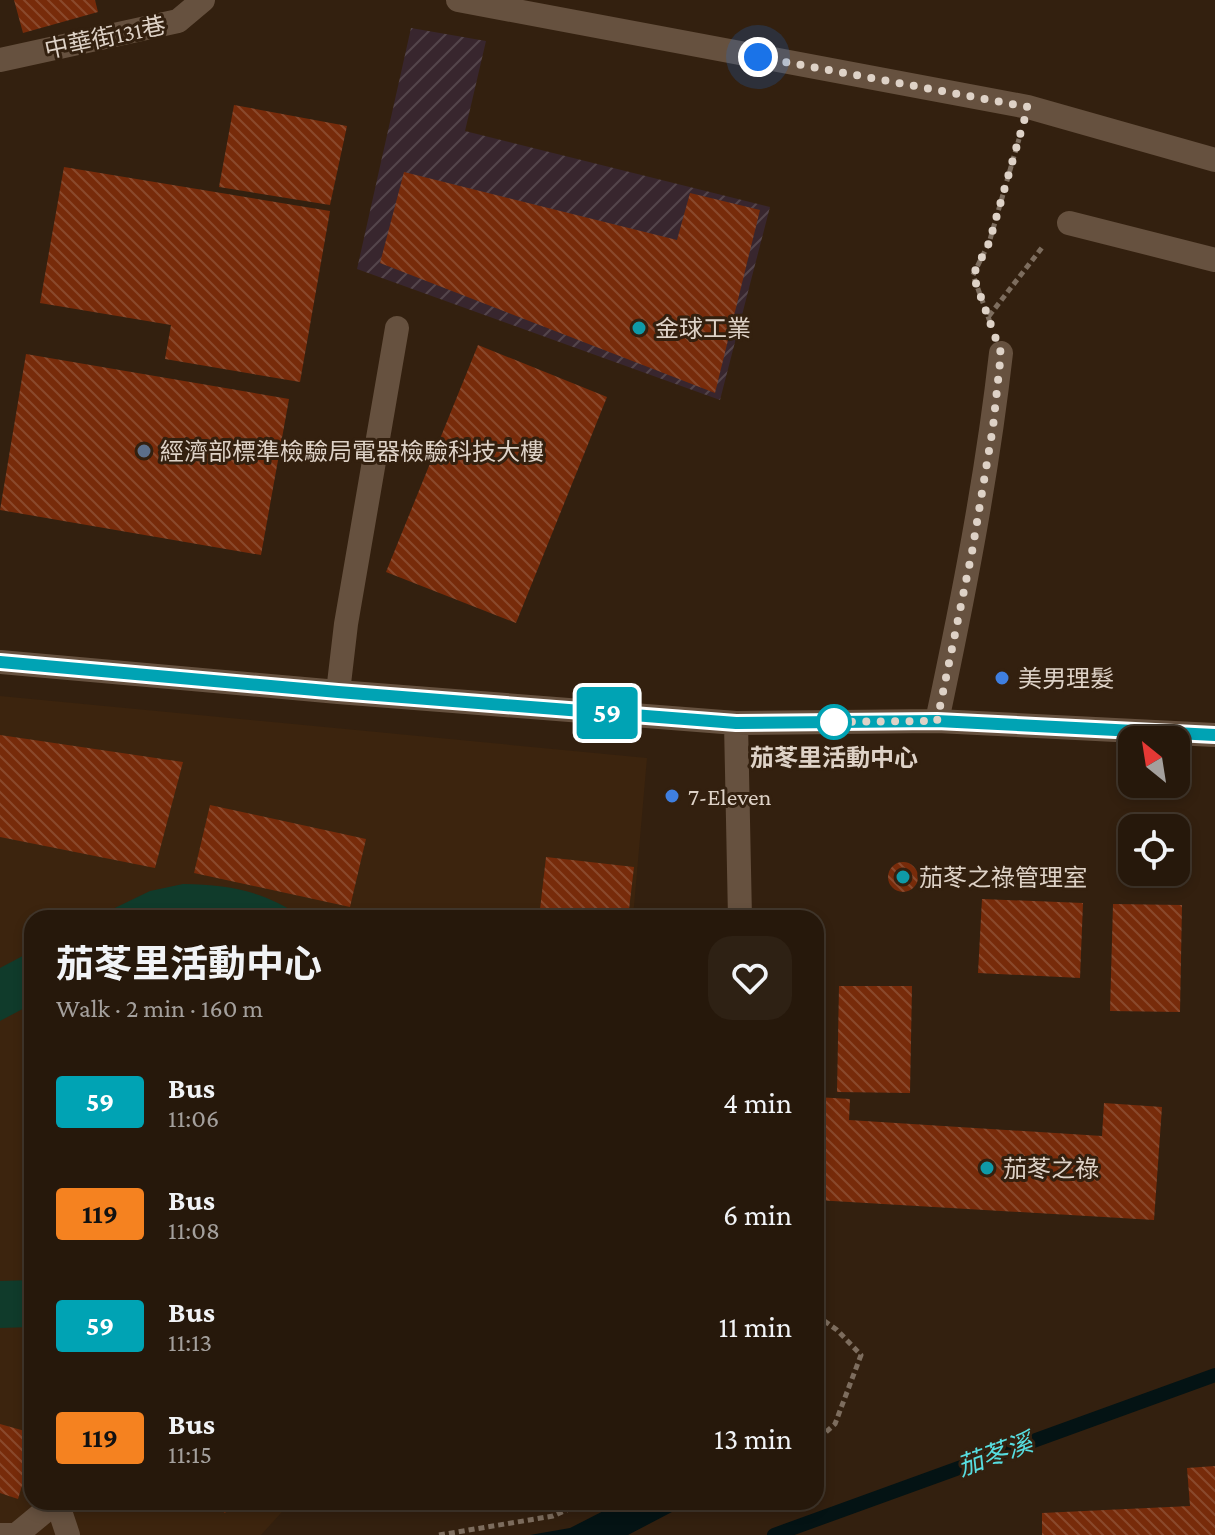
<!DOCTYPE html>
<html lang="en">
<head>
<meta charset="utf-8">
<style>
	body { margin:0; font-family:"Crimson Pro","Noto Sans TC",serif; background:#2e2114; color:#f1f3f6; height:100vh; display:flex; flex-direction:column; font-size:30px; white-space:nowrap }
	* { box-sizing:border-box; margin:0 }
	p { font-size:26px; color:#a4a09d }
	.icon { flex:none; width:44px; height:44px; fill:none; stroke:currentColor; stroke-width:2; stroke-linecap:round; stroke-linejoin:round }
	.map { position:relative; flex:1; overflow:hidden }
	.drawer { position:absolute; left:24px; top:910px; width:800px; height:600px; display:flex; flex-direction:column; background:#26180b; border-radius:24px; box-shadow:0 4px 12px #0003,0 0 0 2px #42372c }
	.drawer>* { flex:none }
	.badge { padding:0 16px; border-radius:6px; font-size:28px; line-height:52px }
	.needle { width:52px; rotate:330deg }
	.controls { position:absolute; left:1118px; top:726px; display:grid; gap:16px }
	.controls a { display:grid; place-items:center; width:72px; height:72px; border-radius:16px; background:#26180b; box-shadow:0 4px 12px #0003,0 0 0 2px #42372c; font-size:40px }
	.you { position:absolute; width:40px; height:40px; margin:-20px; border:6px solid #fff; border-radius:50%; background:#1a73e8; box-shadow:0 0 0 12px #1a73e833 }
	.map>.badge { position:absolute; translate:-50% -50%; box-shadow:0 0 0 4px #fff }
	.round { display:grid; place-items:center; flex:none; width:84px; height:84px; border-radius:24px; background:#2e2114 }
	.head { display:flex; align-items:center; justify-content:space-between; height:136px; padding:0 32px }
	h1 { font-size:38px; font-weight:700; line-height:60px }
	ul { padding:0; list-style:none }
	li { display:flex; align-items:center; gap:24px; height:112px; padding:0 32px }
	li div { flex:1 }
	li b { display:block; font-size:30px }
	li em { font-style:normal }
	li .badge { min-width:88px; font-weight:700; text-align:center }
	.map>svg:first-child { display:block }
	.industrial { fill:url(#industrial-furrows) }
	.built { fill:#3c240e }
	.park { fill:#103b2b }
	.water { fill:#041314 }
	.lines { fill:none; stroke-linecap:round; stroke-linejoin:round }
	.stream { stroke:#041314; stroke-width:14 }
	.building { fill:url(#building-back-hatch) }
	.path { stroke:#7d6d5e; stroke-width:5; stroke-dasharray:6 4; stroke-linecap:butt }
	.minor { stroke:#66513f; stroke-width:24 }
	.line-casing { stroke:#fff; stroke-width:18 }
	.line { stroke:#00a3b4; stroke-width:12 }
	.walk { stroke:#ded2c7; stroke-width:8; stroke-dasharray:0 14.4 }
	.culture-dot { fill:#0f9aa8; stroke:#33200f; stroke-width:3 }
	.service-dot { fill:#5c6f8a; stroke:#33200f; stroke-width:3 }
	.shop-dot { fill:#3f7fe0; stroke:#33200f; stroke-width:3 }
	.stop-dot { fill:#fff; stroke:#00a3b4; stroke-width:4 }
	.labels { text-anchor:middle; dominant-baseline:central; stroke-width:6; stroke-linejoin:round; paint-order:stroke }
	.street-label { font-size:24px; fill:#ded2c7; stroke:#33200f }
	.poi-label { font-size:24px; fill:#ded2c7; stroke:#33200f; text-anchor:start }
	.stop-label { font-size:24px; font-weight:bold; fill:#ded2c7; stroke:#33200f }
	.water-label { font-size:26px; font-style:italic; fill:#57dde0; stroke:#33200f }
</style>
</head>
<body>
<div class="map">
<svg width="1215" height="1535" viewBox="0 0 1215 1535">
	<defs>
		<pattern id="industrial-furrows" width="10" height="10" patternUnits="userSpaceOnUse" patternTransform="scale(2)"><rect width="10" height="10" fill="#38262e"/><path d="M-1 1l2-2M0 10L10 0M9 11l2-2" fill="none" stroke="#54454b"/></pattern>
		<pattern id="building-back-hatch" width="6" height="6" patternUnits="userSpaceOnUse" patternTransform="scale(2)"><rect width="6" height="6" fill="#772b0a"/><path d="M-1 5l2 2M0 0l6 6M5-1l2 2" fill="none" stroke="#8a492c"/></pattern>
	</defs>
	<rect width="100%" height="100%" fill="#33200f"/>
	<path class="industrial" d="M411,28L486,41L465,131L770,207L720,400L357,269Z"/>
	<path class="built" d="M0,696L647,758L633,918H32V1502H291L261,1535H0Z"/>
	<path class="park" d="M183,884C232,885 263,891 304,918H94L150,891Z
		M32,951V1004L0,1021V968Z
		M32,1280V1327L0,1328V1281Z"/>
	<path class="water" d="M621,1502H691L628,1535H530L570,1528Z"/>
	<g class="lines">
		<path class="stream" d="M774,1535L1215,1375"/>
	</g>
	<path class="building" d="M14,0H95L98,12L23,33Z
		M234,105L347,126L330,205L219,187Z
		M64,167L330,211L300,382L165,359L171,325L40,303Z
		M404,172L677,240L690,193L760,210L715,393L380,263Z
		M478,345L607,397L516,623L386,572Z
		M26,354L289,399L261,555L0,510Z
		M0,735L183,762L155,868L0,837Z
		M210,805L366,839L350,907L194,873Z
		M546,857L634,867L628,918H539Z
		M888 877a15 15 0 1 1 30 0a15 15 0 1 1-30 0Z
		M982,899L1083,903L1080,978L978,973Z
		M1113,904L1182,905L1180,1012L1110,1011Z
		M839,986H912L910,1093L837,1092Z
		M816,1097L850,1099L849,1120L1102,1136L1104,1103L1162,1107L1154,1220L816,1200Z
		M0,1424L32,1433V1452L18,1499L0,1493Z
		M1215,1466V1535H1042V1513L1190,1506L1187,1468Z
		M210,1502H233L225,1513Z"/>
	<g class="lines">
		<path class="path" d="M989,316L1044,245
			M990,322L973,275L989,243L1019,139
			M816,1315L837,1330L861,1355L835,1424L816,1441
			M439,1535L553,1516L585,1502"/>
		<path class="minor" d="M458,0L1028,107L1215,160
			M0,60L178,21L203,0
			M1069,223L1215,260
			M0,662L338,692L736,723L937,721L1215,735
			M338,692L346,624L397,328
			M937,721C963,599 987,477 1001,353
			M736,723L740,918
			M57,1502L68,1535
			M0,1535H16L56,1502"/>
	</g>
	<g class="lines">
		<g class="line-casing">
			<path id="line" d="M0,662L338,692L736,723L937,721L1215,735"/>
		</g>
		<use href="#line" class="line"/>
		<path class="walk" d="M758,57L1028,107L989,243L973,275L1001,353L993,427L972,552L937,721L822,722H834"/>
	</g>
	<g class="culture-dot">
		<circle cx="639" cy="328" r="8"/>
		<circle cx="903" cy="877" r="8"/>
		<circle cx="987" cy="1168" r="8"/>
	</g>
	<circle class="service-dot" cx="144" cy="451" r="8"/>
	<g class="shop-dot">
		<circle cx="1002" cy="678" r="8"/>
		<circle cx="672" cy="796" r="8"/>
	</g>
	<circle class="stop-dot" cx="834" cy="722" r="16"/>
	<g class="labels">
		<g class="street-label">
			<text transform="translate(105 37) rotate(-12)">中華街131巷</text>
		</g>
		<g class="poi-label">
			<text x="655" y="328">金球工業</text>
			<text x="160" y="451">經濟部標準檢驗局電器檢驗科技大樓</text>
			<text x="1018" y="678">美男理髮</text>
			<text x="688" y="796">7-Eleven</text>
			<text x="919" y="877">茄苳之祿管理室</text>
			<text x="1003" y="1168">茄苳之祿</text>
		</g>
		<g class="stop-label">
			<text x="834" y="757">茄苳里活動中心</text>
		</g>
		<g class="water-label">
			<text transform="translate(995 1455) rotate(-20)">茄苳溪</text>
		</g>
	</g>
</svg>
<div class="controls">
<a><svg class="needle" viewBox="-14 -14 28 28"><path d="M0-13l5 13h-10z" fill="#e53935"/><path d="M0 13l5-13h-10z" fill="#a4a09d"/></svg></a>
<a><svg class="icon" aria-label="locate" viewBox="0 0 24 24"><circle cx="12" cy="12" r="6"/><path d="M12 2v4M12 18v4M2 12h4M18 12h4"/></svg></a>
</div>
<div class="you" style="left:758px;top:57px"></div>
<b class="badge" style="left:607px;top:713px;background:#00a3b4;color:#fff">59</b>
<section class="drawer">
<div class="head"><div><h1>茄苳里活動中心</h1><p>Walk · 2 min · 160 m</p></div><a class="round"><svg class="icon" aria-label="heart" viewBox="0 0 24 24"><path d="M12 20l-8-8c-3-5 5-10 8-4 3-6 11-1 8 4z"/></svg></a></div>
<ul>
<li><span class="badge" style="background:#00a3b4;color:#fff">59</span><div><b>Bus</b><p>11:06</p></div><em>4 min</em></li>
<li><span class="badge" style="background:#f58220;color:#111">119</span><div><b>Bus</b><p>11:08</p></div><em>6 min</em></li>
<li><span class="badge" style="background:#00a3b4;color:#fff">59</span><div><b>Bus</b><p>11:13</p></div><em>11 min</em></li>
<li><span class="badge" style="background:#f58220;color:#111">119</span><div><b>Bus</b><p>11:15</p></div><em>13 min</em></li>
</ul>
</section>
</div>
</body>
</html>
